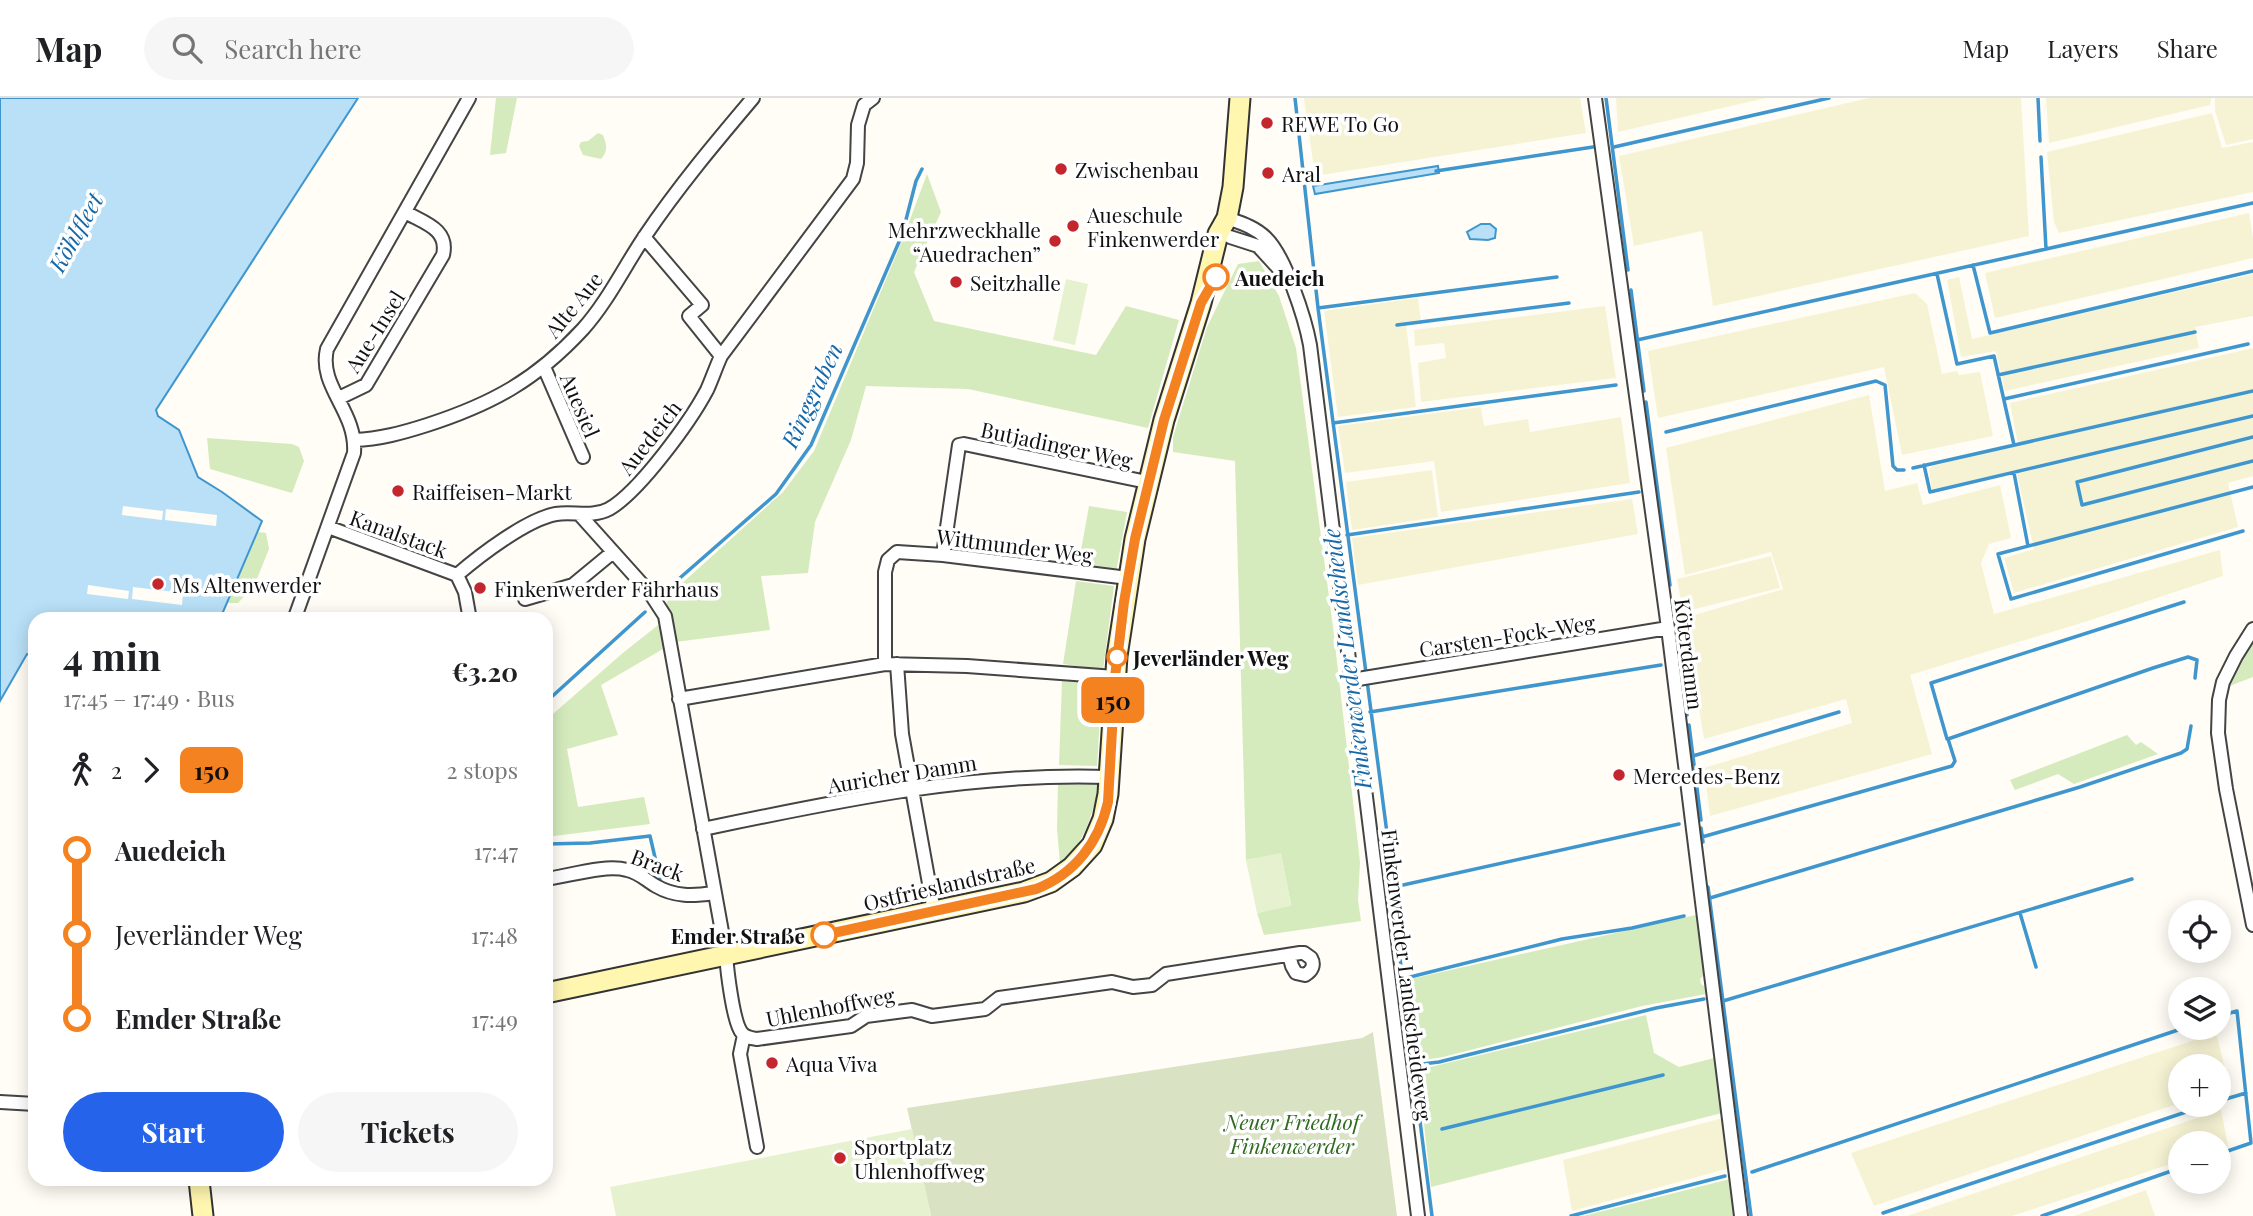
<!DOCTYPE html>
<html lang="en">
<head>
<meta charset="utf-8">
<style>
	body { margin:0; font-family:"Playfair Display",serif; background:#f6f6f6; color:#202124; height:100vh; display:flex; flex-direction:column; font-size:26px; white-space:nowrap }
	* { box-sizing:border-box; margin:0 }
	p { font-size:23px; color:#757577 }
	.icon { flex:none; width:38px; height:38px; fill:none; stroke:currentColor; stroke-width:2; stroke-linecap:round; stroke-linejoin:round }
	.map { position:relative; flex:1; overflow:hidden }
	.panel { position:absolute; left:28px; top:514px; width:525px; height:574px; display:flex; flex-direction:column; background:#fff; border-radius:21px; box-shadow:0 4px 18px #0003 }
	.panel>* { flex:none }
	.badge { padding:0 14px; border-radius:10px; font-size:24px; line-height:46px }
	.fabs { position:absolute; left:2168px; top:802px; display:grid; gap:14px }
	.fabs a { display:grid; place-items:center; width:63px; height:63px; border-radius:50%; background:#fff; box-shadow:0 4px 18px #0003; font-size:35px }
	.map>.badge { position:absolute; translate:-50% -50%; box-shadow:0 0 0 4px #fff }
	.legs { display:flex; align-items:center; gap:10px; height:77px; padding:0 35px; font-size:23px }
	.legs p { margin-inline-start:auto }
	.headline { display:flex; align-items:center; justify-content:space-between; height:119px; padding:0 35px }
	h1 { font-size:38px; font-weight:700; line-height:52px }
	.button { display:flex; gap:14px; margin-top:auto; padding:14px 35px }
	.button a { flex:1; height:80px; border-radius:42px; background:#2563eb; color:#fff; font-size:28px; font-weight:700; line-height:80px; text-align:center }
	.button a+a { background:#f6f6f6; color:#202124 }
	ul { padding:0 35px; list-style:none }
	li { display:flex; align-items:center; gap:24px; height:84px; font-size:26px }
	li i { display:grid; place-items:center; width:10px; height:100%; margin:0 9px; background:currentColor }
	li i::after { content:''; width:18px; height:18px; margin:-9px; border:5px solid; border-radius:50%; background:#fff }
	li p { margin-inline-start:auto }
	li:first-child i { background:linear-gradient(#0000 50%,currentColor 0) }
	li:last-child i { background:linear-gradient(currentColor 50%,#0000 0) }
	header { display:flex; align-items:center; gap:42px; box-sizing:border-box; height:98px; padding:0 35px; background:#fff; border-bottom:2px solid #e0e0e0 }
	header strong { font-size:33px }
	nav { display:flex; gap:38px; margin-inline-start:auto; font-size:24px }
	.search { width:490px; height:63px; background:#f6f6f6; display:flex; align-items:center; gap:18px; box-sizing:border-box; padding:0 24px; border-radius:38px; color:#757577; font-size:26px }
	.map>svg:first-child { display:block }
	.farmland { fill:#f6f3d4 }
	.green { fill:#d5ebbd }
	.cemetery { fill:#d9e3c4 }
	.pitch { fill:#e6f2cf }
	.water { fill:#b9e0f7; stroke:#3f96cf; stroke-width:2 }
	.pier { fill:#fffdf5 }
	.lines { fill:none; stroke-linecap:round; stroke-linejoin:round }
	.stream { stroke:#3f96cf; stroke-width:3.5 }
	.street-casing { stroke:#444; stroke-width:16 }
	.secondary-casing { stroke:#333; stroke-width:23 }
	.street { stroke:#fff; stroke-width:12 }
	.secondary { stroke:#fff6b0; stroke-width:19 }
	.line-1-casing { stroke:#fff; stroke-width:16 }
	.line-1 { stroke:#f58220; stroke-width:10 }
	.poi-dot { fill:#c4262e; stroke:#fff; stroke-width:2.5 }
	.stop-1-dot { fill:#fff; stroke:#f58220; stroke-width:3.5 }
	.labels { text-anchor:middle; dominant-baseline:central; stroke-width:7; stroke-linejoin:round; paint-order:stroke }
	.poi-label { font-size:21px; fill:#111; stroke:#fff; text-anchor:start }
	.stop-label { font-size:21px; font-weight:bold; fill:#111; stroke:#fff; text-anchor:start }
	.street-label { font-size:21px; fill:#111; stroke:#fff }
	.park-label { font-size:21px; font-style:italic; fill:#2f6b1f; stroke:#fff }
	.water-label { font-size:23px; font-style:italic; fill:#1768a6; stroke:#fff }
</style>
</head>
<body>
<header>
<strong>Map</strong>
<div class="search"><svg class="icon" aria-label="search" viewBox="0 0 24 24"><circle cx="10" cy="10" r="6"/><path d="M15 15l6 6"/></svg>Search here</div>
<nav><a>Map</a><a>Layers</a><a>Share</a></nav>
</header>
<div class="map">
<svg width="2253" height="1118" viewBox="0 0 2253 1118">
	<rect width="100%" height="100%" fill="#fffdf5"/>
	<path class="farmland" d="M1304,0H1580L1586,35L1315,78Z
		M1616,0H1766L1618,34Z
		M1869,0H2021L2029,138L1713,208L1702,133L1634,148L1619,58Z
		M2046,0H2211L2210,7L2049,45Z
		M2215,0H2253V41L2226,47L2215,13Z
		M2212,15L2222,50L2253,44V94L2059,135L2054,124L2047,54Z
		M2249,115L2253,140V160L1995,220L1985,175Z
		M2253,176V218L2195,229L2199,250L2005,293L1996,253L1961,259L1947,182L1959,179L1972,241Z
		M1915,195L1927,206L1942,276L1957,273L1959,277L1980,274L1993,338L1902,357L1884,269L1658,320L1648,253Z
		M1418,200L1421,224L1406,226L1416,309L1338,319L1324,213Z
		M1605,208L1616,280L1421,304L1418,265L1446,260L1444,245L1415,248L1414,232Z
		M2253,250V378L2228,385L2238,429L2014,495L2004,460L2034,451L2016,372L1932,392L1929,371L1933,368L2018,346L2010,305Z
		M1869,297L1885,393L1917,385L1923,407L2000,387L2011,440L1989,446L1981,465L1994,516L2220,452L2223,478L2091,522L1910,577L1932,656L1710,718L1704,670L1852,625L1846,601L1704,641L1684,520L1783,491L1771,454L1685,477L1666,350Z
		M1481,309L1484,328L1528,321L1530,334L1621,319L1630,385L1441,414L1434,363L1345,375L1338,328Z
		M1432,372L1438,419L1352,432L1346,384Z
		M1632,401L1638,436L1358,487L1352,440Z
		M1771,458L1780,490L1683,514L1677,481Z
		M2216,935L2230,989L2219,992V968H2180V1005L1874,1108L1851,1055Z
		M2221,1012L2228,1048L2219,1051V1045H2180V1063L2012,1118H1907Z
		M1723,1020L1730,1070L1572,1113L1563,1062Z
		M2146,1092L2155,1118H2074Z"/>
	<path class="green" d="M496,0H517L506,55L490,57Z
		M598,35L603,37C607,47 608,53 601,61L583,57L579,48L581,44L588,43Z
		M927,76L941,114L914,174L934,223L1096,257L1126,208L1179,222L1148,330L968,291L866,288L851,342L815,424L808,475L761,478L770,532L675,544L601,587L618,637L567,651L578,709L644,699L650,726L546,739V622L624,554L662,524L669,497L783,394L814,353L902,143Z
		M1259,163L1279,198L1296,250L1333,529L1360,764L1358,802L1361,823L1264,837L1257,815L1291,807L1281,756L1246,762L1235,363L1173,354V339L1207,229L1238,166Z
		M207,340L292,346L299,349L304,363L292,395L210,371Z
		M1089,408L1127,414L1116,474L1078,469Z
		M258,434L266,435L269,451L254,488L238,505H227Z
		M1076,483L1114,488L1103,572L1063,566Z
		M2253,543V579L2227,589L2242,560Z
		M1062,582L1102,587L1097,668L1059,667Z
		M2127,637L2136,647L2141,644L2158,656L2074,686L2058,676L2015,692L2010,682Z
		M1058,683L1099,686C1093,714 1085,747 1060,765L1057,731Z
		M1696,817L1704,877L1700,881L1701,886L1705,889L1706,896L1642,908L1443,959L1417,963L1406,882Z
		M1646,917L1654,955L1679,969L1714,960L1722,1015L1431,1089L1418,972Z
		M1730,1081L1737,1118H1583Z"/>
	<path class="cemetery" d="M1373,934L1397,1118H931L907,1010L1362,940Z"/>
	<path class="pitch" d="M1066,181L1088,186L1075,247L1053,242Z
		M1281,755L1291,808L1257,815L1246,762Z
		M912,1031L931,1118H616L610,1089Z"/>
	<path class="water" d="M0,0H358L156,312L158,318L179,332L198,379L222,394L262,423L220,521L35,522V560L27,556L0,603Z
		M1438,68L1439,75L1315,96L1313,88Z
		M1481,126H1490L1496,131L1495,140L1488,142L1470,141L1467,134Z"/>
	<path class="pier" d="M123,408L163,413L162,422L122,417Z
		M166,411L217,417L216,428L165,422Z
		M88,487L129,493L128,501L87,496Z
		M133,489L183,495L182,507L132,501Z"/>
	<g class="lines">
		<path class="stream" d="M1295,0L1318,210L1381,689L1394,789L1402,881L1432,1118
			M1606,0L1628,172
			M2038,0L2040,43
			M1614,49L1829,0
			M2041,59L2046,151
			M1436,73L1593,49
			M1973,167L1990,235L2253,173
			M1937,176L1957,266L1994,258L2014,347
			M1631,192L1644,293
			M1318,210L1557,179
			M1397,227L1569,205
			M1637,242L2253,105
			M1998,277L2195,234
			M2004,301L2248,246
			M1646,304L1670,487
			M1333,325L1616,287
			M1666,334L1876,283L1885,287L1893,368L1897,372H1904
			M2253,339L2077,384L2082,407L2253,363
			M1924,367L1930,394L2253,318
			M1913,370L2253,293
			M2014,375L2028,448
			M2243,433L2011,501L1998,456L2253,389
			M1347,437L1639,394
			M665,493L776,396L811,347L902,137L916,83L922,71
			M1677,536L1683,578
			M1684,589L1687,617
			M546,604L645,514
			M1370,614L1661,567
			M1689,627L1701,722
			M1947,641L1931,585L2184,504
			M1693,658L1839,614
			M1701,730L1703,744
			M1702,739L1952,668L1955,663L1948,641L2153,570L2188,559L2197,562L2195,580
			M546,746L590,745L650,738L660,781
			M1394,789L1679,726
			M1708,789L1751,1118
			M1710,800L2080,689L2181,655L2187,651L2191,628
			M2020,815L2036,869
			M1402,881L1562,841L1632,830L1684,818
			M1723,903L2132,781
			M2219,918L2237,913L2251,1045L2219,1056
			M1414,967L1439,964L1656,910L1704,901
			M2219,1003L2246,995
			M1442,1031L1663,977
			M1752,1074L2187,929
			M1883,1115L2210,1006
			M1571,1118L1725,1078
			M2042,1118L2180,1070"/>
		<g class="street-casing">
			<path id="street" d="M1595,0L1668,530L1741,1118
				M1227,120C1241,125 1255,129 1266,140C1285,158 1305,220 1310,247L1418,1118
				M644,139L702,207L689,218L721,258
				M1230,139L1258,148L1280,172
				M544,269L583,359
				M339,300L366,287L443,157C449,131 424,125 405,114
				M354,342C380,341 402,335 427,327C492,306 536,282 583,231C608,203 624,169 645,138C678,89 715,45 753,0
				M580,417L650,495L665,518L726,856C727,871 733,925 742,935C746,940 751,940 757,941L851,928L866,918L912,912L932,918L985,911L999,900L1112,884L1133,889L1152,887L1166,876L1300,855H1304L1311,860C1315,867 1312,873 1305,877L1296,875L1292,868L1289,857
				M328,429L457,477
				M943,457L959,347L964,346L1147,384
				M457,477C479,458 527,421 556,416C573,413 592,420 609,411C639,394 690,324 707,292C712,281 716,269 721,258L853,81L857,65L858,27L864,7L873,0
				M457,477L465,494L470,522
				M525,501L573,487L613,454
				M294,522L354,355C357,313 318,289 327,251L469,0
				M2253,531L2236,558L2223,584L2219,602L2218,635L2226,691L2253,827
				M885,566V474L888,462L897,454L943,457L1128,480
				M897,566L902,636L934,813
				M1352,582L1668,530
				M679,601L885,566L967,568L1115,579
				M703,731C837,703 972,674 1109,679
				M546,781C569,778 605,766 627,772C638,774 646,782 656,788C675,799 693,798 714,795
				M744,937L740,956L757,1049
				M0,1004L35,1006"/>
		</g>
		<g class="secondary-casing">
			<path id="secondary" d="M546,895L1024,794L1051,784L1072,769L1092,747L1103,721L1108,696L1117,558L1135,441L1164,322L1201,205L1218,136L1227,120L1233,89L1240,0
				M199,1082L203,1118"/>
		</g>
		<use href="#street" class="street"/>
		<use href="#secondary" class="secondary"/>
	</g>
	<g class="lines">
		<g class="line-1-casing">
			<path id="line-1" d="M824,837L1036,791C1075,776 1099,744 1108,704L1115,579L1124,504L1135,441L1164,322L1201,205L1216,179"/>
		</g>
		<use href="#line-1" class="line-1"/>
	</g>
	<g class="poi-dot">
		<circle cx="1267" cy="25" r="7"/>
		<circle cx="1061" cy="71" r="7"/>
		<circle cx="1268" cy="75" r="7"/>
		<circle cx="1073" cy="128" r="7"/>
		<circle cx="1055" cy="143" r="7"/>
		<circle cx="956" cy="184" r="7"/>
		<circle cx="398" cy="393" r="7"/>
		<circle cx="158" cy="486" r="7"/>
		<circle cx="480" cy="490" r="7"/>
		<circle cx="1619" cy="677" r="7"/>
		<circle cx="772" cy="965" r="7"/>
		<circle cx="840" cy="1060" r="7"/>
	</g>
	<g class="stop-1-dot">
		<circle cx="1216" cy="179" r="12"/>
		<circle cx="1117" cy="559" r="9"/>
		<circle cx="824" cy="837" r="12"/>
	</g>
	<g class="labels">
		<g class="poi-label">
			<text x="1281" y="25">REWE To Go</text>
			<text x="1075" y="71">Zwischenbau</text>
			<text x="1282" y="75">Aral</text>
			<text x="1087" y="116">Aueschule<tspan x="1087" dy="24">Finkenwerder</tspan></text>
			<text x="1041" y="131" text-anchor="end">Mehrzweckhalle<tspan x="1041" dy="24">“Auedrachen”</tspan></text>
			<text x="970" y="184">Seitzhalle</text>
			<text x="412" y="393">Raiffeisen-Markt</text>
			<text x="172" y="486">Ms Altenwerder</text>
			<text x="494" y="490">Finkenwerder Fährhaus</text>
			<text x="1633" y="677">Mercedes-Benz</text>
			<text x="786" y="965">Aqua Viva</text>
			<text x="854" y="1048">Sportplatz<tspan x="854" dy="24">Uhlenhoffweg</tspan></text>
		</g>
		<g class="stop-label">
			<text x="1235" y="179">Auedeich</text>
			<text x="1133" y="559">Jeverländer Weg</text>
			<text x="805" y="837" text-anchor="end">Emder Straße</text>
		</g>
		<g class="street-label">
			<text transform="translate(573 206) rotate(-51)">Alte Aue</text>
			<text transform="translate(374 233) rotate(-58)">Aue-Insel</text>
			<text transform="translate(581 307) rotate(67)">Auesiel</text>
			<text transform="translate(649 339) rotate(-52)">Auedeich</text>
			<text transform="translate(1057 346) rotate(12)">Butjadinger Weg</text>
			<text transform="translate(399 435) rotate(20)">Kanalstack</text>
			<text transform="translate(1015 447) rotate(7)">Wittmunder Weg</text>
			<text transform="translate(1507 537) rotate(-9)">Carsten-Fock-Weg</text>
			<text transform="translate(1690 556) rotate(83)">Köterdamm</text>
			<text transform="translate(902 675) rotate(-9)">Auricher Damm</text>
			<text transform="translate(658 766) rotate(21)">Brack</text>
			<text transform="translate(949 785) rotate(-13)">Ostfrieslandstraße</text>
			<text transform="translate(1408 877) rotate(83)">Finkenwerder Landscheideweg</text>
			<text transform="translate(830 908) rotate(-11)">Uhlenhoffweg</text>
		</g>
		<g class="park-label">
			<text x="1292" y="1023">Neuer Friedhof<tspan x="1292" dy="24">Finkenwerder</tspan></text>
		</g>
		<g class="water-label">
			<text transform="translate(75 134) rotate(-61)">Köhlfleet</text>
			<text transform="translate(811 297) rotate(-65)">Ringgraben</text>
			<text transform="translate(1346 561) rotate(-97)">Finkenwerder Landscheide</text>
		</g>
	</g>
</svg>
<div class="fabs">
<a><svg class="icon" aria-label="locate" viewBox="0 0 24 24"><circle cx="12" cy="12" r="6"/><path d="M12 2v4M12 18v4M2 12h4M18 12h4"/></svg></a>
<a><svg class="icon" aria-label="layers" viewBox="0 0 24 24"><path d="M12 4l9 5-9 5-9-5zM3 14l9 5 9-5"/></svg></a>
<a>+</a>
<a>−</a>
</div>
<b class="badge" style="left:1113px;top:602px;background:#f58220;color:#111">150</b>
<section class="panel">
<div class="headline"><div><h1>4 min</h1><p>17:45 – 17:49 · Bus</p></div><b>€3.20</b></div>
<div class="legs"><svg class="icon" aria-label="walk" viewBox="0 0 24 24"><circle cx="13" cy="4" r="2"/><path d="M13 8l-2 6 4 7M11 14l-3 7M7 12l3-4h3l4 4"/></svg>2<svg class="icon" aria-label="forward" viewBox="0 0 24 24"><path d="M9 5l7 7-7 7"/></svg><b class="badge" style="background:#f58220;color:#111">150</b><p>2 stops</p></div>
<ul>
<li><i style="color:#f58220"></i><b>Auedeich</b><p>17:47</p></li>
<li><i style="color:#f58220"></i><span>Jeverländer Weg</span><p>17:48</p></li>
<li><i style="color:#f58220"></i><b>Emder Straße</b><p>17:49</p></li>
</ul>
<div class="button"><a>Start</a><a>Tickets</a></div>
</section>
</div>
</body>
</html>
